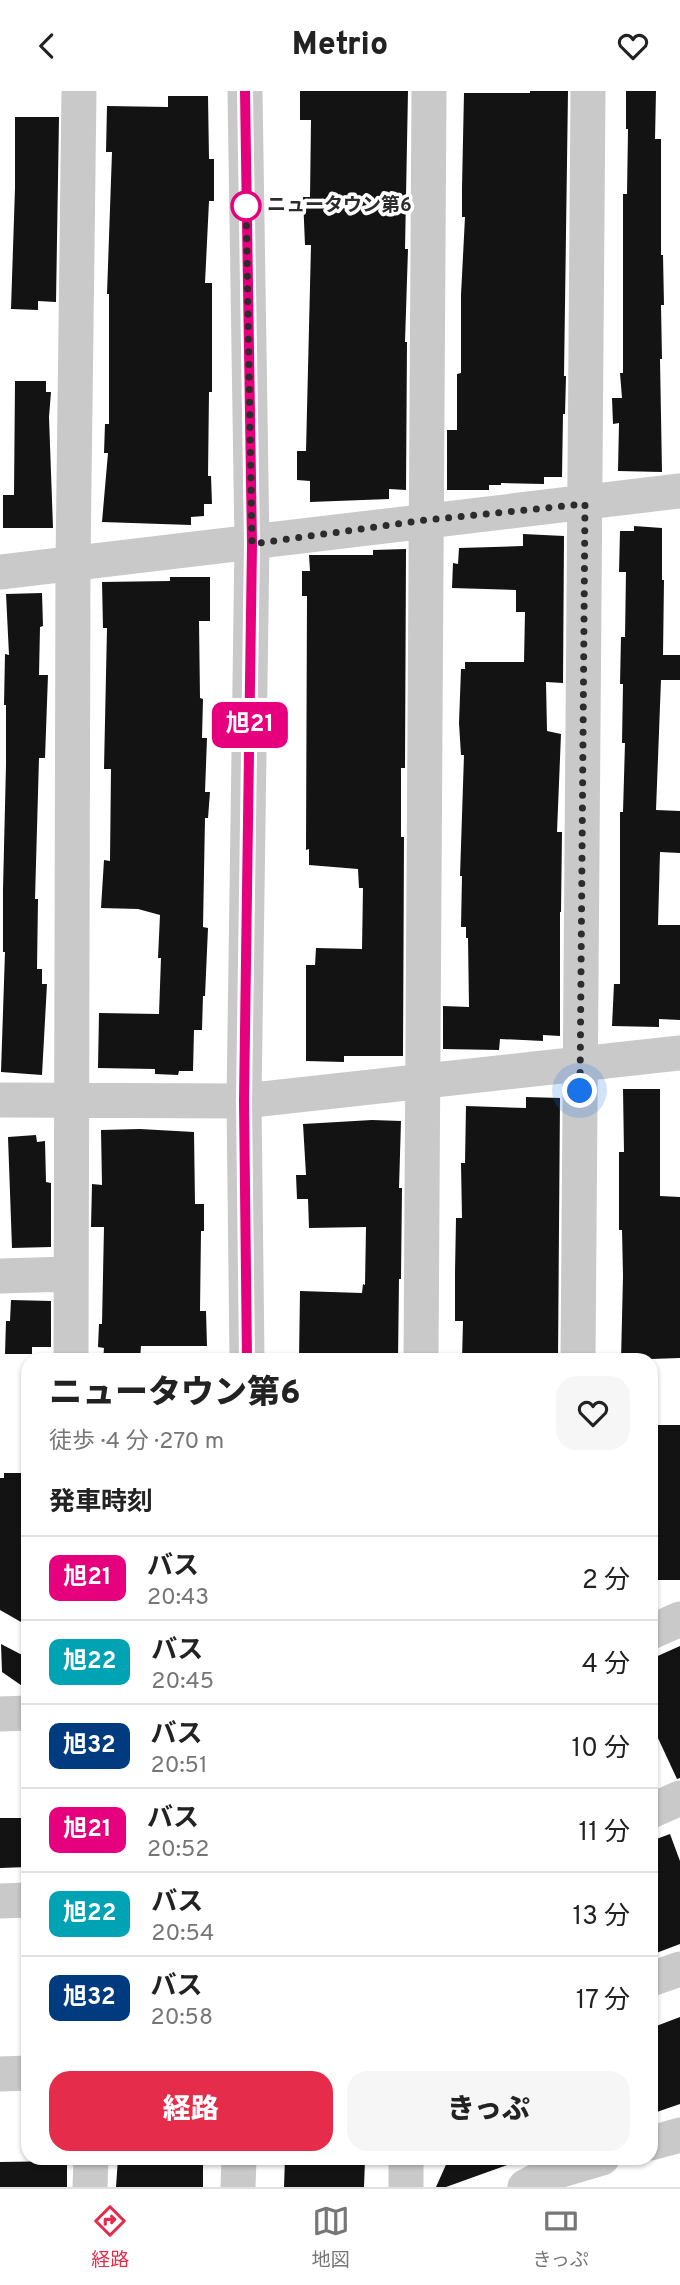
<!DOCTYPE html>
<html lang="ja">
<head>
<meta charset="utf-8">
<style>
	body { margin:0; font-family:Overpass,"Noto Sans JP",sans-serif; background:#f6f6f6; color:#222; height:100vh; display:flex; flex-direction:column; font-size:26px; white-space:nowrap }
	* { box-sizing:border-box; margin:0 }
	p { font-size:23px; color:#767676 }
	.icon { flex:none; width:38px; height:38px; fill:none; stroke:currentColor; stroke-width:2; stroke-linecap:round; stroke-linejoin:round }
	.map { position:relative; flex:1; overflow:hidden }
	.sheet { position:absolute; left:21px; top:1262px; width:637px; height:812px; display:flex; flex-direction:column; background:#fff; border-radius:21px; box-shadow:0 2px 5px #0004 }
	.sheet>* { flex:none }
	.badge { padding:0 14px; border-radius:10px; font-size:24px; line-height:46px }
	.you { position:absolute; width:35px; height:35px; margin:-18px; border:5px solid #fff; border-radius:50%; background:#1a73e8; box-shadow:0 0 0 10px #1a73e833 }
	.map>.badge { position:absolute; translate:-50% -50%; box-shadow:0 0 0 4px #fff }
	h2 { padding:0 28px; font-size:26px; line-height:63px }
	.round { display:grid; place-items:center; flex:none; width:74px; height:74px; border-radius:21px; background:#f6f6f6 }
	.headline { display:flex; align-items:center; justify-content:space-between; height:119px; padding:0 28px }
	h1 { font-size:33px; font-weight:800; line-height:52px }
	.cta { display:flex; gap:14px; margin-top:auto; padding:14px 28px }
	.cta a { flex:1; height:80px; border-radius:21px; background:#e52c4a; color:#fff; font-size:28px; font-weight:800; line-height:80px; text-align:center }
	.cta a+a { background:#f6f6f6; color:#222 }
	ul { padding:0; list-style:none }
	li { display:flex; align-items:center; gap:21px; height:84px; padding:0 28px; border-top:2px solid #e0e0e0 }
	li div { flex:1 }
	li b { display:block; font-size:26px }
	li em { font-style:normal }
	li .badge { min-width:77px; font-weight:700; text-align:center }
	header { display:flex; justify-content:space-between; align-items:center; height:91px; padding:0 28px; background:#fff; font-size:32px; font-weight:800 }
	.tabs { display:flex; justify-content:space-around; align-items:center; height:98px; border-top:2px solid #e0e0e0; background:#fff; font-size:19px; color:#767676 }
	.tabs a { display:grid; justify-items:center; gap:4px }
	.tabs .selected { color:#e52c4a }
	.map>svg:first-child { display:block }
	.building { fill:#131313 }
	.lines { fill:none; stroke-linecap:round; stroke-linejoin:round }
	.minor { stroke:#c9c9c9; stroke-width:35 }
	.line-casing { stroke:#fff; stroke-width:16 }
	.line { stroke:#e6007e; stroke-width:10 }
	.walk { stroke:#2c2c2c; stroke-width:7; stroke-dasharray:0 12.6 }
	.stop-dot { fill:#fff; stroke:#e6007e; stroke-width:3.5 }
	.labels { text-anchor:middle; dominant-baseline:central; stroke-width:7; stroke-linejoin:round; paint-order:stroke }
	.stop-label { font-size:19px; font-weight:bold; fill:#2c2c2c; stroke:#fff; text-anchor:start }
</style>
</head>
<body>
<header><svg class="icon" aria-label="back" viewBox="0 0 24 24"><path d="M15 5l-7 7 7 7"/></svg>Metrio<svg class="icon" aria-label="heart" viewBox="0 0 24 24"><path d="M12 20l-8-8c-3-5 5-10 8-4 3-6 11-1 8 4z"/></svg></header>
<div class="map">
<svg width="680" height="2096" viewBox="0 0 680 2096">
	<rect width="100%" height="100%" fill="#fff"/>
	<path class="building" d="M300,0H408L405,158H408L405,251H407L406,399L389,398V408L310,411V390L297,389V360H306L311,154H305L303,106H310L311,29H300Z
		M530,0H568L564,285H566L565,323H563L562,386H544V393L501,392V394H489V399H447V339H457V283L461,282V204L465,126H462V96L464,2H530Z
		M626,0H656L655,48H661V164H663L664,214H661L662,268H660L662,381L618,380L619,332L613,333L612,307H622L620,282H623V103H627L628,38H626Z
		M168,5H208L209,68H214V110H209L205,192H212V301H209L208,385H211L212,413H204V425L191,426V434L102,431L108,362H104L105,333H109V203H107L112,61H106L107,15L168,16Z
		M15,26H59L56,211L38,210V219L11,218L15,97Z
		M15,290H46V301H51L49,326L53,437H3V404H14Z
		M634,435L662,437V489H664L663,564H680V589H661L656,719L680,720V762L660,761L658,834H680V929L659,928V936L612,935L614,893H620V721H623L625,652H622L623,593H620L621,546H625L626,481H619L620,440H634Z
		M523,443L564,445L563,592L546,591L547,640L561,643L557,741H562L561,821H560V945L543,944V950L500,948L499,959L443,958V915L469,916L468,847H466V836H461L462,785H460L464,664H461L459,632L461,578H465V571H524L525,521H516V499L452,497L453,472L458,473L459,457L523,455Z
		M406,458L405,677H401V746H404L403,965H344V971L306,970V874H315L316,857L362,858L363,797H359L358,778L309,774V758L306,759L307,505H302V480H310L309,464H373V459Z
		M170,486H210V530H199L200,607L203,608L202,647H207L205,701H210L208,727H205L203,836L208,837L205,905H203L202,939H194L193,980H179L178,984L155,983V978L98,977L99,922L159,923L161,867H158L160,824L138,818L101,817L104,769L110,770L111,678H104L107,537H103L102,491L170,490Z
		M42,502L43,535L40,536L39,584H48L45,667H39L35,808H38L37,878H42V893H47L42,984L1,981L5,861H3V798L6,674V614H4L5,563L9,564L6,503Z
		M623,998H660V1105L680,1106V1267L621,1269L623,1185L622,1139H619V1061H624Z
		M526,1006L560,1007L558,1269H462L463,1230H455V1181L456,1127H462L461,1072H465L466,1015L526,1017Z
		M372,1029L401,1030L399,1097H402L401,1188H399L398,1269H299L300,1200L362,1202L363,1193L365,1194L366,1136L309,1137L308,1108H297L296,1084H306L303,1033Z
		M140,1038L194,1041L195,1113H204V1140H201L200,1220H206L207,1255H141L140,1269H103L104,1257L98,1256L99,1233H102L104,1136H91L92,1093L102,1094L101,1039Z
		M36,1044L37,1051L45,1050L46,1091L51,1092V1156L12,1157L8,1046Z
		M11,1209L51,1210V1256H32V1263H5L6,1230H10Z
		M651,1334H680V1489H651Z
		M4,1382H28V1535L0,1519V1387H4Z
		M1,1553L28,1567V1599L2,1581Z
		M680,1555V1687L677,1688L651,1632V1568Z
		M0,1727H28V1776L0,1777Z
		M670,1743L680,1770V1853L651,1864V1750Z
		M680,1926V2013L651,2023V1937Z
		M118,2067H203V2096H116Z
		M285,2067L365,2069L364,2096H284Z
		M449,2067H517L518,2070L446,2096H436Z
		M67,2070V2096H0V2071Z"/>
	<g class="lines">
		<path class="minor" d="M245,0L252,452L244,1010L247,1269
			M0,481L680,400
			M0,1009L244,1010L680,962
			M0,1185L71,1183
			M71,1269L73,472L79,0
			M421,1269L429,0
			M578,1269L588,0
			M651,1541L680,1528
			M0,1623L28,1622
			M651,1720L680,1707
			M0,1810L28,1809
			M651,1888L680,1878
			M0,1983L28,1982
			M651,2052L680,2044
			M90,2096L91,2067
			M238,2096L239,2067
			M406,2096V2067
			M525,2096L551,2082L602,2067"/>
	</g>
	<g class="lines">
		<g class="line-casing">
			<path id="line" d="M245,0L252,453L244,1010L247,1269"/>
		</g>
		<use href="#line" class="line"/>
		<path class="walk" d="M246,115V106L252,453L426,429L585,413L580,1000"/>
	</g>
	<circle class="stop-dot" cx="246" cy="115" r="14"/>
	<g class="labels">
		<g class="stop-label">
			<text x="267" y="115">ニュータウン第6</text>
		</g>
	</g>
</svg>
<div class="you" style="left:580px;top:1000px"></div>
<b class="badge" style="left:250px;top:634px;background:#e6007e;color:#fff">旭21</b>
<section class="sheet">
<div class="headline"><div><h1>ニュータウン第6</h1><p>徒歩 · 4 分 · 270 m</p></div><a class="round"><svg class="icon" aria-label="heart" viewBox="0 0 24 24"><path d="M12 20l-8-8c-3-5 5-10 8-4 3-6 11-1 8 4z"/></svg></a></div>
<h2>発車時刻</h2>
<ul>
<li><span class="badge" style="background:#e6007e;color:#fff">旭21</span><div><b>バス</b><p>20:43</p></div><em>2 分</em></li>
<li><span class="badge" style="background:#00a3b4;color:#fff">旭22</span><div><b>バス</b><p>20:45</p></div><em>4 分</em></li>
<li><span class="badge" style="background:#003b80;color:#fff">旭32</span><div><b>バス</b><p>20:51</p></div><em>10 分</em></li>
<li><span class="badge" style="background:#e6007e;color:#fff">旭21</span><div><b>バス</b><p>20:52</p></div><em>11 分</em></li>
<li><span class="badge" style="background:#00a3b4;color:#fff">旭22</span><div><b>バス</b><p>20:54</p></div><em>13 分</em></li>
<li><span class="badge" style="background:#003b80;color:#fff">旭32</span><div><b>バス</b><p>20:58</p></div><em>17 分</em></li>
</ul>
<div class="cta"><a>経路</a><a>きっぷ</a></div>
</section>
</div>
<nav class="tabs">
<a class="selected"><svg class="icon" aria-label="directions" viewBox="0 0 24 24"><path d="M12 3l9 9-9 9-9-9zM9 14v-3h6M13 9l2 2-2 2"/></svg>経路</a>
<a><svg class="icon" aria-label="map" viewBox="0 0 24 24"><path d="M3 6l6-2 6 2 6-2v14l-6 2-6-2-6 2zM9 4v14M15 6v14"/></svg>地図</a>
<a><svg class="icon" aria-label="tickets" viewBox="0 0 24 24"><path d="M3 7h18v10H3zM15 7v10"/></svg>きっぷ</a>
</nav>
</body>
</html>
